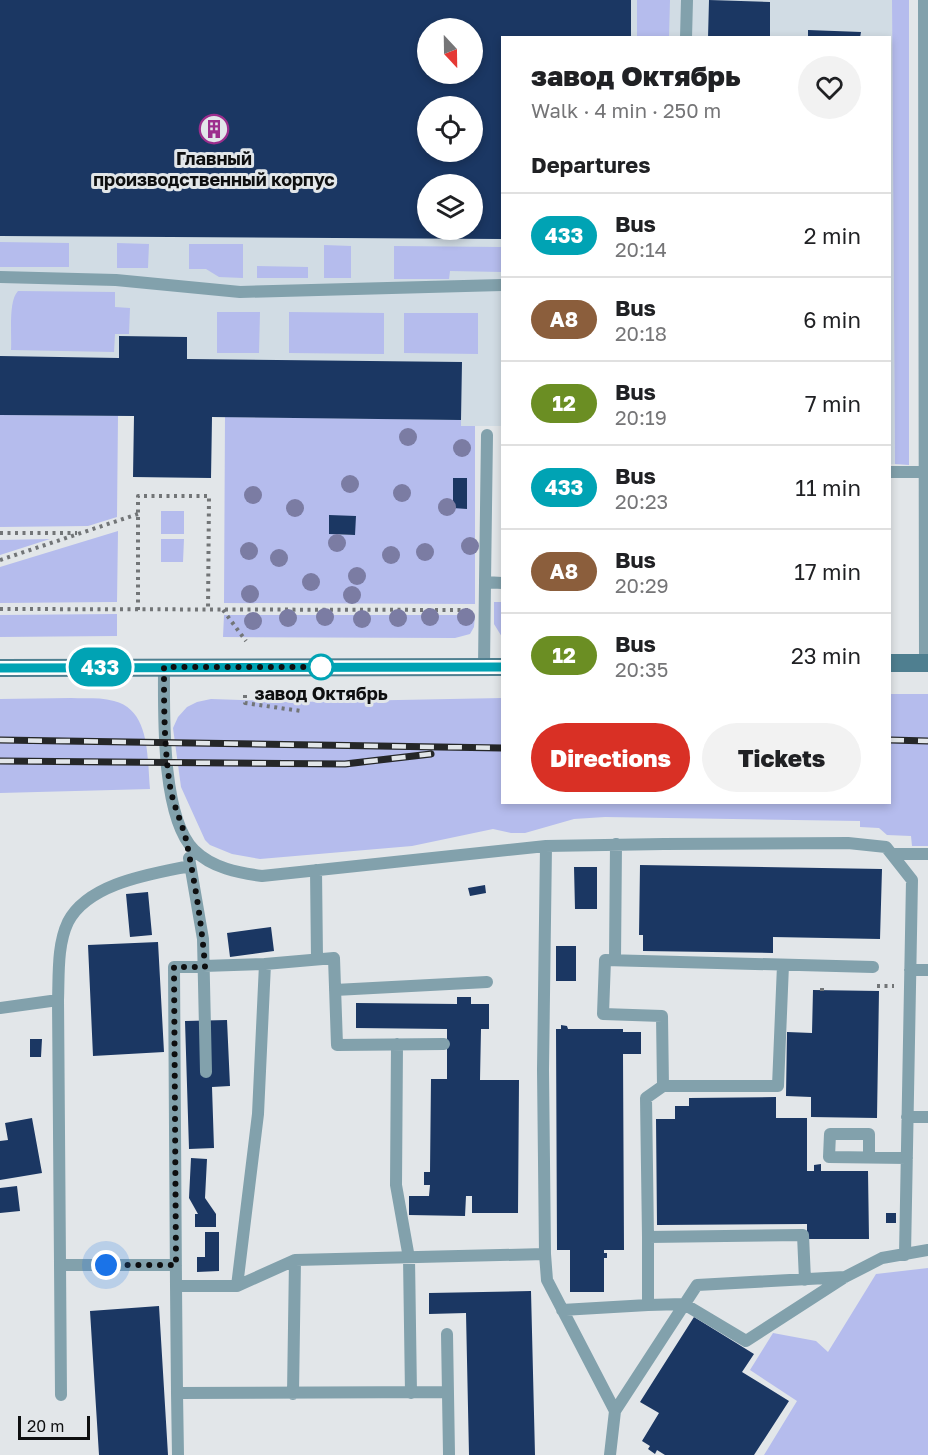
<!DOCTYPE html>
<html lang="en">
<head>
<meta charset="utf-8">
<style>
	body { margin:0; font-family:"Golos Text",sans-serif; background:#f2f2f2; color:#202124; height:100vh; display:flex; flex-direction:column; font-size:22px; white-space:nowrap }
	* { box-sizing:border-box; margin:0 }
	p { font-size:20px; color:#757577 }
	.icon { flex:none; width:33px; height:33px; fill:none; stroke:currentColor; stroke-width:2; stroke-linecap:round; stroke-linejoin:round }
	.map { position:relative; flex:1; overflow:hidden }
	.sheet { position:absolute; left:501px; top:36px; width:390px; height:768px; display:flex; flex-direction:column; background:#fff; border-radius:0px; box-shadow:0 3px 9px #0003 }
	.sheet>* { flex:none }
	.badge { padding:0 12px; border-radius:20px; font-size:21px; line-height:39px }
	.needle { width:39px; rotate:158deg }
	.fabs { position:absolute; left:417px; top:18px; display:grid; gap:12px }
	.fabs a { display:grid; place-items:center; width:66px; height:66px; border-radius:50%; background:#fff; box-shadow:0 3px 9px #0003; font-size:30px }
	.scale { position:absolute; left:18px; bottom:15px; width:72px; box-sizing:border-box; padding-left:6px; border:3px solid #0e0f10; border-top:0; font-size:16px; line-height:21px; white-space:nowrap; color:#0e0f10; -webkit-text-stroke:4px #e2e6e9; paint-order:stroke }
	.you { position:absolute; width:30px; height:30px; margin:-15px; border:4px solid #fff; border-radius:50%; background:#1a73e8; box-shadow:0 0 0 9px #1a73e833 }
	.map>.badge { position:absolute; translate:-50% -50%; box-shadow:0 0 0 3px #fff }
	h2 { padding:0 30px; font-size:22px; line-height:54px }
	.round { display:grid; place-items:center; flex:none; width:63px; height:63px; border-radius:32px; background:#f2f2f2 }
	.summary { display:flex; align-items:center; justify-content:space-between; height:102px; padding:0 30px }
	h1 { font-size:28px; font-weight:800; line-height:45px }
	.primary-button { display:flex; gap:12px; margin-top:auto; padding:12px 30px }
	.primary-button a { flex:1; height:69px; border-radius:36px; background:#d93025; color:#fff; font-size:24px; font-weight:800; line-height:69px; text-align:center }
	.primary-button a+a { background:#f2f2f2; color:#202124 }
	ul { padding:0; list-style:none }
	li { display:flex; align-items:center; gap:18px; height:84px; padding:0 30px; border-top:2px solid #e0e0e0 }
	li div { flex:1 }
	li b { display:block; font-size:22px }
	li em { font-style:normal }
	li .badge { min-width:66px; font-weight:700; text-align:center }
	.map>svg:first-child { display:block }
	.built { fill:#d1dce4; fill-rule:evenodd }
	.green { fill:#b5bced; fill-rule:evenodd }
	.building { fill:#1b3763; fill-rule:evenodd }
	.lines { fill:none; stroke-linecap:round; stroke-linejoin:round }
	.path { stroke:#727577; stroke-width:4; stroke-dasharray:3 4.5; stroke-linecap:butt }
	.lane { stroke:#82a1ac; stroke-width:12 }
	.secondary { stroke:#4f7f90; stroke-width:18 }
	.rail-casing { stroke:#252728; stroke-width:7 }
	.rail { stroke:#e2e6e9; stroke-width:4.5; stroke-dasharray:14; stroke-linecap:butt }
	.tree { fill:#7b7ca3 }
	.line-casing { stroke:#fff; stroke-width:14 }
	.line { stroke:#00a3b4; stroke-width:9 }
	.walk { stroke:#0e0f10; stroke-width:6; stroke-dasharray:0 10.8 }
	.stop-dot { fill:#fff; stroke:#00a3b4; stroke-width:3 }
	.labels { text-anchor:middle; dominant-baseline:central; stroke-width:6; stroke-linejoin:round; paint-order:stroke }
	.poi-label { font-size:18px; font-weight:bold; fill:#0e0f10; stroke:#e2e6e9 }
	.stop-label { font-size:18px; font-weight:bold; fill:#0e0f10; stroke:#e2e6e9 }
</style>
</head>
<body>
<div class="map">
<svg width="928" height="1455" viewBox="0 0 928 1455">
	<rect width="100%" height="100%" fill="#e2e6e9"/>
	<path class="built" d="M0,0H892L895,464H890V38H502V426H461V420L212,417L211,478L134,477V416L0,415ZM428,28H472V74H428ZM428,106H472V152H428ZM428,184H472V230H428Z"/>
	<path class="green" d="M637,0H670L669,37H637Z
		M892,0H909V465L895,464Z
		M0,242L69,243V267H0Z
		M117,243L149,244L148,268H117Z
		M189,244H243V278L219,277L206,269H189Z
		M324,245L351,246V278H324Z
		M394,246L502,247V272L450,271L449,279H394Z
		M257,266L308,267V278H257Z
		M18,291L115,292V307L130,308L129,334H115L114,352L11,350C12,335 8,301 18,291Z
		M217,312H260L259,353H217Z
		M289,312L384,313V354L289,353Z
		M404,313H478V354L404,353Z
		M0,415L118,416L117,517L88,526L0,527Z
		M225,417L461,420V426H475V604L224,603ZM453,478L467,479V508H453ZM329,516L355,535L329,534Z
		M161,511H184V534H161Z
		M118,531L117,602L0,603V567Z
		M50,539L0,555V540Z
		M161,539H184L183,562H161Z
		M494,602H502V637L494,624Z
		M117,614V636L0,637V615Z
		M224,615H475L474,627L470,634L455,638L223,637Z
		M890,694H928V846H912L911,836L887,835L879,828L860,827V821L605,817L574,819L525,833H511L493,829L412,846L260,859L232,854L210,845L205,840L181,787L173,728L178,717L187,707L197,702L211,699L295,702L502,698V802H890Z
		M71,698C85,699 100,697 114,701C151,710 147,759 150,789L0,793V699Z
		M928,1268V1455H764L797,1401L750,1370L773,1333L816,1341L828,1352L876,1274Z"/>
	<path class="building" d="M0,0H631V38H502V239L0,236ZM428,28H472V74H428ZM428,106H472V152H428ZM428,184H472V230H428Z
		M709,0L770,2V38H708Z
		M808,30L861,32L860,38H808Z
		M119,336L187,337V359L462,362L461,420L212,417L211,478L133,477L134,416L0,415V356L119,358Z
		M453,478H467V509L453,508Z
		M329,515L356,516L355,535L329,534Z
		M640,865L882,869L880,939L773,937V953L643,951V935H639Z
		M574,867H597V909H575Z
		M485,885L486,893L470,896L468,888Z
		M148,892L152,935L130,937L126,894Z
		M271,927L274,951L230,957L227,933Z
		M158,942L164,1052L93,1056L88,945Z
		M556,946H576V981H556Z
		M813,990L879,991L877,1118L811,1117V1097L786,1096L787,1032L812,1033Z
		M457,997H471V1004H489V1029H481L480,1080H519L518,1213H472V1196H466L465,1216L409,1215V1196H429L430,1185H424V1172H430L431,1079H447V1029L356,1028V1003L457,1004Z
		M227,1020L230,1086L212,1087L214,1148L189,1149L185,1021Z
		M561,1025L567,1026L568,1029H623V1032H641V1054H623L624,1250H604V1253H607V1258H604V1292H570V1250H557L556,1029H561Z
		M30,1039H42L41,1057H30Z
		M776,1097V1118H807V1171H814V1165L821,1164V1171H868L869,1239H807V1224L657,1225L656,1119H675V1106H689V1098Z
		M32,1118L42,1173L0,1180V1141L8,1140L5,1123Z
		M191,1158L207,1159L205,1198L216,1214V1227H195V1214H198L189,1198Z
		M17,1186L20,1211L0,1213V1188Z
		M886,1213H896V1223H886Z
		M205,1232H219V1271L197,1272V1257H205Z
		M531,1291L535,1455H469L466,1313L429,1314V1293Z
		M159,1306L168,1455H99L90,1311Z
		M694,1317L754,1354L742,1372L789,1401L754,1455H665L657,1450L655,1454L648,1449L650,1446L642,1441L659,1413L640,1402Z"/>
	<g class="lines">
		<path class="path" d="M0,533H77
			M0,560L138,514
			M0,609L469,610
			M138,610V496H209L208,610
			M223,610L246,641
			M245,695V703L301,711
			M877,986H894
			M822,991V984"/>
		<path class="lane" d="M924,0L925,663
			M686,38L687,0
			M0,277L116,280L240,292L502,285
			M890,472H924
			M485,582L487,435
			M164,667C164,712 161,817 194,850C212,868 239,873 262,876L546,846L664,844L848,843L886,847L912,880L905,1255
			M484,667L485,582L502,583
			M546,846L543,1070L545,1254L547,1280L615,1411
			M892,854H928
			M189,858L203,939L206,1072
			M316,870L317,959
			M615,960L616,844
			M783,965L778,1086H663L662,1016L603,1014L605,960L873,967
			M910,970H928
			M335,990L487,982
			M0,1008L58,1000
			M397,1044L396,1185L409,1258L411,1393
			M907,1117H928
			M869,1157V1134H830L829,1157L907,1158
			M648,1237L646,1098L663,1086
			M60,1265H176
			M176,1286L174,967L265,964
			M237,1286L258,1114L265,964L334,958L337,1045L444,1044
			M648,1305L684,1304L746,1341L845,1277L882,1258L928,1250
			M562,1310L648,1305V1237L803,1235L805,1280
			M447,1334L449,1454
			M447,1392L177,1393L176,1286H237L295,1260L545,1254
			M177,1393L178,1455
			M293,1394L295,1260
			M61,1395L58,1000C59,975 57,945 68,922C88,883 151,874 190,866
			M610,1455L615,1411L697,1285L845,1277"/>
		<path class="secondary" d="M890,663H928
			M0,668L502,667"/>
		<g class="rail-casing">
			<path id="rail" d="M0,740L502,748
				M890,740L928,741
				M0,761L345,764L431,754"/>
		</g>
		<use href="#rail" class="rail"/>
	</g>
	<g class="tree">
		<circle cx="408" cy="437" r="9"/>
		<circle cx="462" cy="448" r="9"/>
		<circle cx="350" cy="484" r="9"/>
		<circle cx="402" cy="493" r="9"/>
		<circle cx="253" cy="495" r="9"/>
		<circle cx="447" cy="507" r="9"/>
		<circle cx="295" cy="508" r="9"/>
		<circle cx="337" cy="543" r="9"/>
		<circle cx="470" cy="546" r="9"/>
		<circle cx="249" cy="551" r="9"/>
		<circle cx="425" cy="552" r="9"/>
		<circle cx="391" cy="555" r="9"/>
		<circle cx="279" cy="558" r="9"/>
		<circle cx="357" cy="576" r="9"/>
		<circle cx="311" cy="582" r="9"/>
		<circle cx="250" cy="594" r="9"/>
		<circle cx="352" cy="595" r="9"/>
		<circle cx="325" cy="617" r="9"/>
		<circle cx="430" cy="617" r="9"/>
		<circle cx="466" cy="617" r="9"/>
		<circle cx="288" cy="618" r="9"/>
		<circle cx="398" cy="618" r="9"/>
		<circle cx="362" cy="619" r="9"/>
		<circle cx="253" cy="621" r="9"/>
	</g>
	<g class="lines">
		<g class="line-casing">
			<path id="line" d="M0,668L502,667"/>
		</g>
		<use href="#line" class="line"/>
		<path class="walk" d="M106,1265H176L174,967H205C202,925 195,884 187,844C183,824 173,806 170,786C164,747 164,707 164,667H329H321"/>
	</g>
	<defs>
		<g id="building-ring" transform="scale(1.5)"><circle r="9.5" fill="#e2e6e9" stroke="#9c2e8d" stroke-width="1.5"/><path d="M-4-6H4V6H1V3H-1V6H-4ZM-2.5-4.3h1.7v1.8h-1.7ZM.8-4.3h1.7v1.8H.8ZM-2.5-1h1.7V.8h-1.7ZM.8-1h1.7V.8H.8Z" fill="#9c2e8d"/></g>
	</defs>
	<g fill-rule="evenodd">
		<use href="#building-ring" x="214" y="129"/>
	</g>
	<circle class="stop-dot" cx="321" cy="667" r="12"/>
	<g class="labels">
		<g class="poi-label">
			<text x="214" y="158">Главный<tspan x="214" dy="21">производственный корпус</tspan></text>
		</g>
		<g class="stop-label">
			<text x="321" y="693">завод Октябрь</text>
		</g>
	</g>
</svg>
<div class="fabs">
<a><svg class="needle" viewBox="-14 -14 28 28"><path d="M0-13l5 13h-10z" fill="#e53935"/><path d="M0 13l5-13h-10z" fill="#757577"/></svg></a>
<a><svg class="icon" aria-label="locate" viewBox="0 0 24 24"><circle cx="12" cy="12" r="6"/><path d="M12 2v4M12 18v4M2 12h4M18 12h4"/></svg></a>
<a><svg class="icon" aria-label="layers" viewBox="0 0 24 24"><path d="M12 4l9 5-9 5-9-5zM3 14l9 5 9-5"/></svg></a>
</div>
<div class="scale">20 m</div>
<div class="you" style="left:106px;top:1265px"></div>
<b class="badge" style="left:100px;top:667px;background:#00a3b4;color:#fff">433</b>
<section class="sheet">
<div class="summary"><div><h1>завод Октябрь</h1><p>Walk · 4 min · 250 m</p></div><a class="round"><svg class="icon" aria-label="heart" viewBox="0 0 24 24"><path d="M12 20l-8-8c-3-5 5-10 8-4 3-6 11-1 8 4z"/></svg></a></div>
<h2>Departures</h2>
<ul>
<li><span class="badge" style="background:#00a3b4;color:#fff">433</span><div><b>Bus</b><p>20:14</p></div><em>2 min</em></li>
<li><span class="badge" style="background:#8b5e3c;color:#fff">А8</span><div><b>Bus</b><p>20:18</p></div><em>6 min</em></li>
<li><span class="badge" style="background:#6b8e23;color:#fff">12</span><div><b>Bus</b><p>20:19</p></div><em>7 min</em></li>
<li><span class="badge" style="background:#00a3b4;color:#fff">433</span><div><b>Bus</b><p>20:23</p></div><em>11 min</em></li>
<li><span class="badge" style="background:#8b5e3c;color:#fff">А8</span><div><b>Bus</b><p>20:29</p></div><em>17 min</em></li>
<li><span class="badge" style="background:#6b8e23;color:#fff">12</span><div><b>Bus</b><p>20:35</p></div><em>23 min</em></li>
</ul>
<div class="primary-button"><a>Directions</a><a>Tickets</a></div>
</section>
</div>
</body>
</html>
